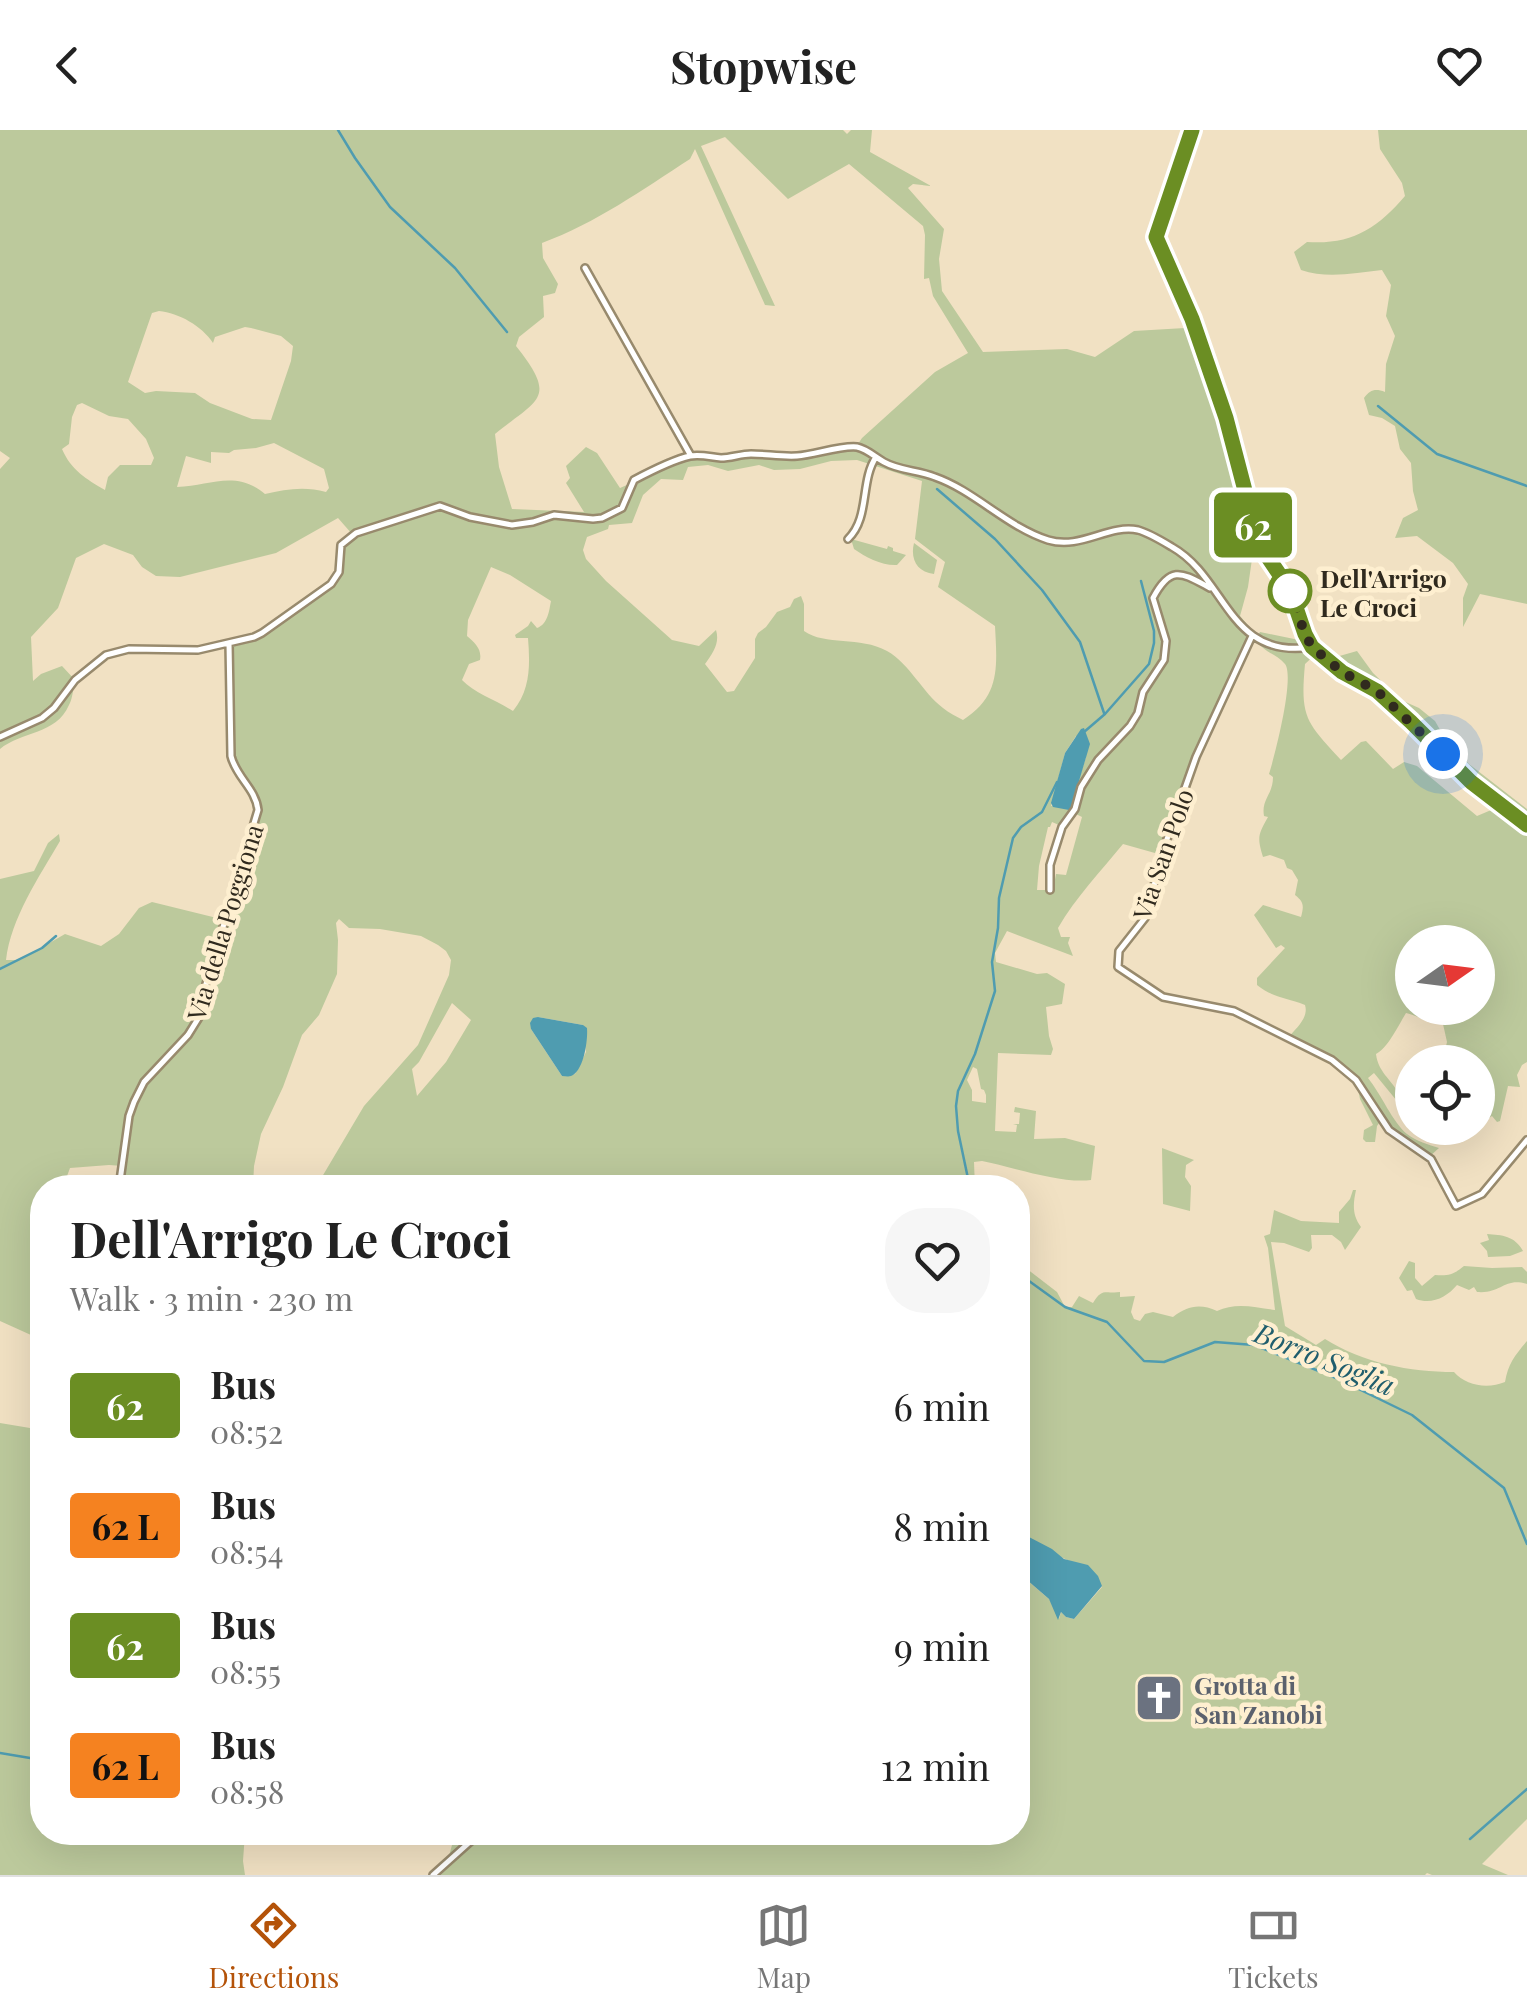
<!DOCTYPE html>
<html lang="en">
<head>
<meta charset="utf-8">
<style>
	body { margin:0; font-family:"Playfair Display",serif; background:#f6f6f6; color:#222; height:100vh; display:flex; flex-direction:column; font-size:38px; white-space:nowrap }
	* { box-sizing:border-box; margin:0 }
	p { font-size:32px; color:#767676 }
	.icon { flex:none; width:55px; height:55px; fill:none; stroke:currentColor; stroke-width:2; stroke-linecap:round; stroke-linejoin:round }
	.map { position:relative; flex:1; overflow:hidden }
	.panel { position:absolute; left:30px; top:1045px; width:1000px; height:670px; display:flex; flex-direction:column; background:#fff; border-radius:40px; box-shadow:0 10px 40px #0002 }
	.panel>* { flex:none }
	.badge { padding:0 20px; border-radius:8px; font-size:35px; line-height:65px }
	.needle { width:65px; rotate:76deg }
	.tools { position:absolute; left:1395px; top:795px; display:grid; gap:20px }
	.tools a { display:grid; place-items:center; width:100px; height:100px; border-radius:50%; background:#fff; box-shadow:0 10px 40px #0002; font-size:50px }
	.you { position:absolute; width:50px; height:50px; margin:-25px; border:8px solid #fff; border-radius:50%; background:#1a73e8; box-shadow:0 0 0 15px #1a73e833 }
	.map>.badge { position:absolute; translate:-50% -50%; box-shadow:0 0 0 5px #fff }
	.round { display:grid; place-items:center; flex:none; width:105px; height:105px; border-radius:40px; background:#f6f6f6 }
	.overview { display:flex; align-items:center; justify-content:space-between; height:170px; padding:0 40px }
	h1 { font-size:48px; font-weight:700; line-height:75px }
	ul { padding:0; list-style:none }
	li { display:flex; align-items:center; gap:30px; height:120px; padding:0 40px }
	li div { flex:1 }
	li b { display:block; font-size:38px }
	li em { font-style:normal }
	li .badge { min-width:110px; font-weight:700; text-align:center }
	header { display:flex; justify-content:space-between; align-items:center; height:130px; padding:0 40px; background:#fff; font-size:45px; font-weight:700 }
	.tab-bar { display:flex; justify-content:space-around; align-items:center; height:140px; border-top:2px solid #e0e0e0; background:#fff; font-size:28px; color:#767676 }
	.tab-bar a { display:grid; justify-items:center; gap:5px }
	.tab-bar .active { color:#b45309 }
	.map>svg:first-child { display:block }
	.green { fill:#bcc99c; fill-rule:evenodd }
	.water { fill:#4f9cb0 }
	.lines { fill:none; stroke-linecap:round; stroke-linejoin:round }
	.stream { stroke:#4f9cb0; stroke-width:2.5 }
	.minor-casing { stroke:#988a6d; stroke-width:10 }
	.minor { stroke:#fff; stroke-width:5 }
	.line-casing { stroke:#fff; stroke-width:22 }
	.line { stroke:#6b8e23; stroke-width:15 }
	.walk { stroke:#302a1e; stroke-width:10; stroke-dasharray:0 18 }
	.stop-dot { fill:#fff; stroke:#6b8e23; stroke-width:5 }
	.labels { text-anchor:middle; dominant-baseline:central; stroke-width:9; stroke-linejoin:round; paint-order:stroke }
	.stop-label { font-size:25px; font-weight:bold; fill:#302a1e; stroke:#feefd0; text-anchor:start }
	.street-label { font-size:25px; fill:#302a1e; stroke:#feefd0 }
	.worship-label { font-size:25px; font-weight:bold; fill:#5b616d; stroke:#feefd0; text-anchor:start }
	.water-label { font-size:28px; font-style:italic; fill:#205e6d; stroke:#feefd0 }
</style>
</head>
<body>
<header><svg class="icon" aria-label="back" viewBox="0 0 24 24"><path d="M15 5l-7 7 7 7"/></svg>Stopwise<svg class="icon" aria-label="heart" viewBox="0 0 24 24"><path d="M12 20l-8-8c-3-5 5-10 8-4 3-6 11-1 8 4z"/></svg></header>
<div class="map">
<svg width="1527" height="1745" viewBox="0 0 1527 1745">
	<rect width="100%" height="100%" fill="#f1e1c3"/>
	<path class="green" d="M0,0H843L847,4L851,0H872L870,22L931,56L913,54L908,58L944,99L939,129L942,161L983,222L1067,219L1095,227L1134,201L1202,197L1217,233L1238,309L1252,429L1248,457L1240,486L1252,500V506L1196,627L1162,725L1123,714C1101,741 1076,767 1058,798L1061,807H1070L1068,813L1073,826L1007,801L995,823L996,832L1037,844L1047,843L1065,854L1062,874L1046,877L1049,906L1053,919L1051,925L998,923L995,1001L1016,1002L1017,995L1013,994H1019L1020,983L1014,982L1015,977L1036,981L1034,1009L1065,1008L1095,1016L1091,1050C1062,1054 1012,1037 982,1031L974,1032L975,1058L316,1057L364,976L418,915L449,845L451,830L446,821L438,815L421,806L380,799L349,798L339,789L336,793L338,810L337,844L319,885L302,905L283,957L261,1004L254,1036L253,1057H119L123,1036L109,1035L70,1038L63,1057L42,1058V1210L0,1191V749L34,741L48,713L59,704L60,711C39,747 11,788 6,830H20L65,804L101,816L119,804L139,778L152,772L225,790L258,680L231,626L229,513L254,507L338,446L341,415L352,404L338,388L276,423L180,447L156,446L142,437L133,425L104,414L76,428L58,478L31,507L33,551L41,544L62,536L75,550C73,558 73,568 69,575C56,605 22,601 0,619V339L10,328L0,321ZM725,7L788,69L849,34L923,96L925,105L924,149L929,148L933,166L968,223L935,242L862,308L856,317L790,327L752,325L721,328L691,327L620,358L597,323L586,317L566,336L570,348L566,353L584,382L512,379L499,337L495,304C539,268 558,269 516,216L519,207L544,187L543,166L555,163L558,154L543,128L542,113C596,93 642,60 690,29L695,19L765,175L775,176L701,16ZM159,181C179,183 202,196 213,213L215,207L245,197L251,198L281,206L293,216L291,231L271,290L252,289L210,273L195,263L156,261L145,263L128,252L152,183ZM82,273L109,286L128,289L146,309L154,328L151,335H120L108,347L105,360C86,349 71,340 62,319L69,314L72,287L77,275ZM274,313L324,339L329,358L326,362C305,356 286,359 265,364C235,339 210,356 177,357L186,326L211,333V322L229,323L234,320L256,318ZM857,330L922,351L915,409L945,432L938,457L995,496C997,536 1001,566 963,590C956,586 949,583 943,578C922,562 910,534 887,521C860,506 825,516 804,501V474L801,466L794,469L790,477L777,482L766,497L758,503L755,509V528L734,561L727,562L705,534C713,523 720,513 716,500L699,516L672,510L606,451L586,429L583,420L587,407L608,399L609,395L632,393L643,365L661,349L683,350L688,337L708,335L728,341L759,335L774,340L800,339L831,331ZM491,437L510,445L551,471C549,481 548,494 537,498L531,491L528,496L515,505L516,508H528C530,534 531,559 513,581C496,570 474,563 462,550L469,534L480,530C482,519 475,513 467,506L468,490ZM1076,606L1086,627L1076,658L1073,672L1051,676L1065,623ZM1070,681L1082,687L1066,745L1056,744L1053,760H1037L1039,736L1048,697H1050L1052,692L1059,695L1058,699ZM452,873L471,890L446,932L417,966L412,939L419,932ZM538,887L583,895L586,922L575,944L562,946L531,899ZM973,937L977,939L981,959L984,960L986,965V973L972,971V960L967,950Z
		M1378,0H1527V474L1480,464L1463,497V468L1468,454L1453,433L1417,406L1395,408L1403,388L1418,380L1413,361L1411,333L1400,319L1395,296L1382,288L1369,285L1364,268C1370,260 1375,258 1385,262L1386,234L1395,206L1386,186L1391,155L1382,140C1355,143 1327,149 1301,140L1294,122L1307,112C1351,115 1377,99 1405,66L1402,53L1380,19Z
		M851,409L887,419L888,416L893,418V421L906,425L897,435C883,436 865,427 854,419Z
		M914,413L937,430L934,444C917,442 910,429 914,413Z
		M1260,502L1299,510L1318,522L1305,534C1300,588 1306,592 1341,630L1361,612L1366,611L1393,639L1404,632L1417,636L1477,686L1503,675L1478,655L1370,552L1346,544L1336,534V527L1357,521L1373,543L1401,570L1419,578L1435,591L1443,605L1469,634L1527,679V932L1522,935L1517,945L1520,957L1508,956L1500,991L1497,992L1492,986L1478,996V932H1442L1447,912L1443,894C1429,894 1419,886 1406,883C1398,896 1388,918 1376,924C1378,942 1391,949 1399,964C1402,968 1404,977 1406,982L1374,943L1368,948C1381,964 1393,993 1407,1004C1416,1011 1429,1015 1439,1018L1429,1027L1396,1005L1382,989L1377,996L1375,1012H1366L1363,1009L1364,1000L1373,995L1360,969L1356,950L1350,943L1288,908C1296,898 1309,888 1305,875C1286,867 1275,869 1257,855V848L1285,818L1281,815L1276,818L1254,785L1263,775L1301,787C1304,776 1304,772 1295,765L1298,750L1292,740L1287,738L1284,730L1270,725L1263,727C1257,707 1258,705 1268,687L1264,686C1261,669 1273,665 1273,647L1269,644C1275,625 1295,547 1285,534C1276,523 1261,522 1256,508ZM1412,812H1478V878H1412Z
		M1162,1018L1194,1030L1186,1035L1185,1047L1191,1056L1190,1081L1163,1074Z
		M1353,1060H1356C1353,1074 1352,1085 1361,1097L1345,1120L1341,1112L1332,1105H1311L1312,1118L1309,1122L1284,1113L1271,1112L1285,1196L1316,1215L1325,1209C1363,1233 1410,1242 1454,1242C1466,1256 1488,1259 1505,1252C1508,1234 1515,1225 1527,1211V1689L1482,1734L1508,1745H1432L1427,1743L1425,1745H433L448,1730L452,1715L466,1703L1018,1702V1132L1057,1162L1065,1177H1072L1079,1166L1093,1173C1102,1157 1106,1164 1120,1162V1167L1135,1166L1131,1182L1134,1189L1140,1191L1145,1184L1153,1182L1173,1187C1187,1176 1200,1173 1217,1181C1235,1172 1255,1177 1275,1180L1268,1118L1264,1106L1270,1104L1274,1080L1301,1091L1339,1093V1082L1350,1069ZM1026,1408C1041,1412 1050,1422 1063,1428C1084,1439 1090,1431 1102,1457L1074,1489L1066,1487L1061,1482L1059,1489L1050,1470L1027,1450L1022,1413Z
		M1487,1104C1502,1105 1515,1106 1523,1121L1510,1126L1488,1127L1487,1121L1480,1113L1489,1110Z
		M1409,1131L1415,1133V1148L1422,1156L1435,1145C1448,1146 1453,1145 1464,1136L1492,1138L1522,1137L1527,1142V1154C1504,1147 1502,1164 1477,1162L1474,1157L1469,1160L1457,1155C1447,1167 1432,1175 1416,1169L1412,1160L1407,1161L1399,1148Z
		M0,1293L42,1300V1702L245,1703L243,1731L245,1745H0Z"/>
	<path class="water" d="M1084,598L1090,614L1071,678L1069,680L1053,677L1051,673L1065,623L1081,599Z
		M538,887L583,895L587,898C588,910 584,941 571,946C568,947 565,946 562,946L531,899L530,893L533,888Z
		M1029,1407L1052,1419L1064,1429L1088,1435L1098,1446L1102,1456L1074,1489L1066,1487L1061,1482L1058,1490L1049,1469L1027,1450L1022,1412Z"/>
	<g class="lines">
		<path class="stream" d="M338,0L355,28L390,77L455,138L507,202
			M1378,276L1437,324L1527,356
			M937,359L995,409L1042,460L1080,512L1104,583
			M1084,602L1105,584L1149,534L1154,513V501L1141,451
			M0,839L42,818L56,806
			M970,1058L958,1001L956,976L958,961L975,924L995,861L992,832L998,798L999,768L1013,708L1021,697L1042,682L1057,652
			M1018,1143L1065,1177L1107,1192L1144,1231L1164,1232L1215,1212L1254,1215L1336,1248L1412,1285L1504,1358L1527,1414
			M0,1623L42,1630
			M1470,1709L1527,1659"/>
		<g class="minor-casing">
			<path id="minor" d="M1192,0L1156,107L1193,193L1227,289L1259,415L1290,460L1305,504L1312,517L1342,542L1377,561L1411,592L1471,652L1527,695
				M585,138L691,326
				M848,409C870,388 860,351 876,327
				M1252,506L1196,627L1166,712L1145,788L1119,821L1118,837L1163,867L1234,881L1332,930L1356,950L1389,1000L1431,1029L1456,1076L1482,1064L1527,1010
				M0,607L42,588L54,578L75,550L106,525L129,519L198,520L254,507L262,503L331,454L339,442L341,415L356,403L440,376L470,387L512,395L533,392L554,385L593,389L602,388L622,378L634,350C651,341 672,330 690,326C701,324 710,327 721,328C731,328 741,324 751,324C766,324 781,327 797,326C814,325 841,315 857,317C867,319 875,327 884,332C900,341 918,340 935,347C975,361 1007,397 1048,410C1081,420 1108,394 1138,400C1149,403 1162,411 1172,417C1227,448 1228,530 1312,517
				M1050,760V735L1062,697L1075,679L1081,657L1098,630L1130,596L1138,583L1143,562L1164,530L1166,511L1153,468C1171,434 1182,443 1210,458
				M119,1058L129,986L134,972L144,952L188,905L201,884L206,854L258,680C256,659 236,647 231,626L229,513
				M433,1745L481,1702"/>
		</g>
		<use href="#minor" class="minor"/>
	</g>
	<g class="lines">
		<g class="line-casing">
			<path id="line" d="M1192,0L1156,107L1192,189L1226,288L1259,414L1290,460L1305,504L1312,517L1342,542L1377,561L1411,592L1471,652L1527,695"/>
		</g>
		<use href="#line" class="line"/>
		<path class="walk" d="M1290,461L1305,504L1312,517L1342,542L1377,561L1443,624"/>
	</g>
	<defs>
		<g id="church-square" transform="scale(2.5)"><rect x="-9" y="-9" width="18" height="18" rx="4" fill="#6b7280" stroke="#feefd0"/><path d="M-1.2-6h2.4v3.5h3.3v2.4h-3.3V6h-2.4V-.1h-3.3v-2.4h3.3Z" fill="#fff"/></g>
	</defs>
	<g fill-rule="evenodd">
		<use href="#church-square" x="1159" y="1568"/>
	</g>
	<circle class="stop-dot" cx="1290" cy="461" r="20"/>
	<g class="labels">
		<g class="stop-label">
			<text x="1320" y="447">Dell'Arrigo<tspan x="1320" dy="29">Le Croci</tspan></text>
		</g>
		<g class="street-label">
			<text transform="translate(1162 724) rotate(-71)">Via San Polo</text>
			<text transform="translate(224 792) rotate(-73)">Via della Poggiona</text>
		</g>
		<g class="worship-label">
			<text x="1194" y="1554">Grotta di<tspan x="1194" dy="29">San Zanobi</tspan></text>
		</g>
		<g class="water-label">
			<text transform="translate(1325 1228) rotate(22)">Borro Soglia</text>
		</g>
	</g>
</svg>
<div class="tools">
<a><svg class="needle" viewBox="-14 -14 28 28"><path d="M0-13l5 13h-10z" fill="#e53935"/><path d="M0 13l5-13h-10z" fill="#767676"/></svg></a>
<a><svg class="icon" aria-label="locate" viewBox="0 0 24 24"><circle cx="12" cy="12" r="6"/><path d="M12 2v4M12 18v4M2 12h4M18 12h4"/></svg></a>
</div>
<div class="you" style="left:1443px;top:624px"></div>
<b class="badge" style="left:1253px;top:395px;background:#6b8e23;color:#fff">62</b>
<section class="panel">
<div class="overview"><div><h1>Dell'Arrigo Le Croci</h1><p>Walk · 3 min · 230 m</p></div><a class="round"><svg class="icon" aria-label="heart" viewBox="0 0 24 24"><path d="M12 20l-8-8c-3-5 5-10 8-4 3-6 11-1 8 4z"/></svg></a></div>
<ul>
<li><span class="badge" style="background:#6b8e23;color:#fff">62</span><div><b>Bus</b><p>08:52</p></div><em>6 min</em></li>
<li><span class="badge" style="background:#f58220;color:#111">62 L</span><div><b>Bus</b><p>08:54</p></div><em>8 min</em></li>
<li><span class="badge" style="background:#6b8e23;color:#fff">62</span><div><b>Bus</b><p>08:55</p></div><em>9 min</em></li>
<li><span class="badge" style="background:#f58220;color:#111">62 L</span><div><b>Bus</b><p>08:58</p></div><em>12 min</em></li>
</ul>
</section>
</div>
<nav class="tab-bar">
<a class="active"><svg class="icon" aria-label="directions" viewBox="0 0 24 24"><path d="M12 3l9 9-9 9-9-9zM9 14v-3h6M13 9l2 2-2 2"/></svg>Directions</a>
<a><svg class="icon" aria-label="map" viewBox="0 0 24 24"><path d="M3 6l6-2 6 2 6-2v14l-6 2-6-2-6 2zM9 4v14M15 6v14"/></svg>Map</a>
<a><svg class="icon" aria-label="tickets" viewBox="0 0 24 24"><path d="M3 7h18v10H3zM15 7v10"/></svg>Tickets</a>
</nav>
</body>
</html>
